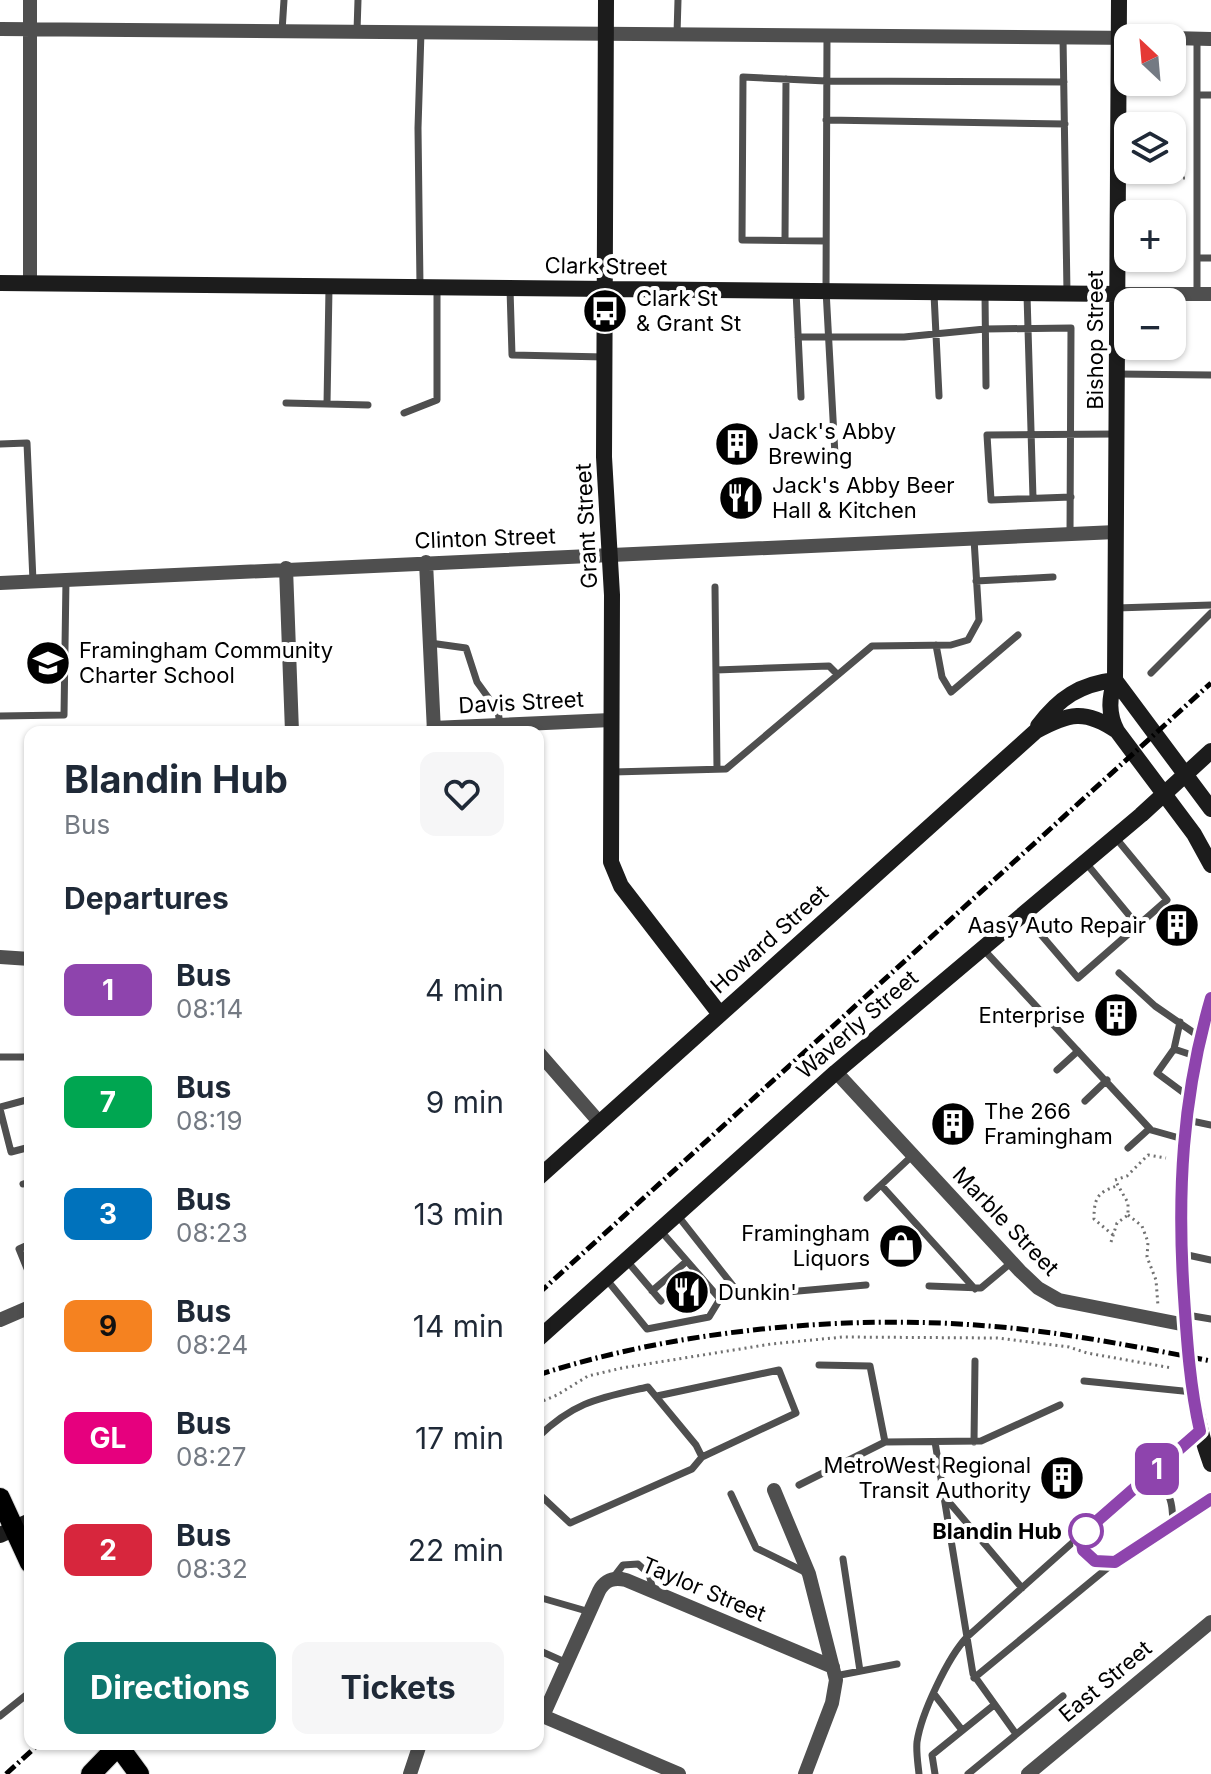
<!DOCTYPE html>
<html lang="en">
<head>
<meta charset="utf-8">
<style>
	body { margin:0; font-family:Inter,sans-serif; background:#f6f6f7; color:#1f2937; height:100vh; display:flex; flex-direction:column; font-size:30px; white-space:nowrap }
	* { box-sizing:border-box; margin:0 }
	p { font-size:26px; color:#747a83 }
	.icon { flex:none; width:44px; height:44px; fill:none; stroke:currentColor; stroke-width:2; stroke-linecap:round; stroke-linejoin:round }
	.map { position:relative; flex:1; overflow:hidden }
	.details { position:absolute; left:24px; top:726px; width:520px; height:1024px; display:flex; flex-direction:column; background:#fff; border-radius:16px; box-shadow:0 2px 6px #0004 }
	.details>* { flex:none }
	.badge { padding:0 16px; border-radius:12px; font-size:28px; line-height:52px }
	.needle { width:52px; rotate:334deg }
	.tools { position:absolute; left:1114px; top:24px; display:grid; gap:16px }
	.tools a { display:grid; place-items:center; width:72px; height:72px; border-radius:16px; background:#fff; box-shadow:0 2px 6px #0004; font-size:40px }
	.map>.badge { position:absolute; translate:-50% -50%; box-shadow:0 0 0 4px #fff }
	h2 { padding:0 40px; font-size:30px; line-height:72px }
	.round { display:grid; place-items:center; flex:none; width:84px; height:84px; border-radius:16px; background:#f6f6f7 }
	.head { display:flex; align-items:center; justify-content:space-between; height:136px; padding:0 40px }
	h1 { font-size:38px; font-weight:700; line-height:60px }
	.action { display:flex; gap:16px; margin-top:auto; padding:16px 40px }
	.action a { flex:1; height:92px; border-radius:16px; background:#0f766e; color:#fff; font-size:32px; font-weight:700; line-height:92px; text-align:center }
	.action a+a { background:#f6f6f7; color:#1f2937 }
	ul { padding:0; list-style:none }
	li { display:flex; align-items:center; gap:24px; height:112px; padding:0 40px }
	li div { flex:1 }
	li b { display:block; font-size:30px }
	li em { font-style:normal }
	li .badge { min-width:88px; font-weight:700; text-align:center }
	.map>svg:first-child { display:block }
	.lines { fill:none; stroke-linecap:round; stroke-linejoin:round }
	.primary-casing { stroke:#dbdbdb; stroke-width:22 }
	.path { stroke:#717171; stroke-width:3; stroke-dasharray:2 4; stroke-linecap:butt }
	.lane { stroke:#4f4f4f; stroke-width:7 }
	.street { stroke:#4f4f4f; stroke-width:14 }
	.secondary { stroke:#1c1c1c; stroke-width:16 }
	.primary { stroke:#000; stroke-width:20 }
	.rail { stroke:#000; stroke-width:5; stroke-dasharray:12 4 2 4; stroke-linecap:butt }
	.line-casing { stroke:#fff; stroke-width:18 }
	.line { stroke:#8e44ad; stroke-width:12 }
	.stop-dot { fill:#fff; stroke:#8e44ad; stroke-width:4 }
	.labels { text-anchor:middle; dominant-baseline:central; stroke-width:8; stroke-linejoin:round; paint-order:stroke }
	.street-label { font-size:22px; fill:#000; stroke:#fff }
	.poi-label { font-size:22px; fill:#000; stroke:#fff; text-anchor:start }
	.stop-label { font-size:22px; font-weight:bold; fill:#000; stroke:#fff; text-anchor:end }
</style>
</head>
<body>
<div class="map">
<svg width="1211" height="1774" viewBox="0 0 1211 1774">
	<rect width="100%" height="100%" fill="#fff"/>
	<g class="lines">
		<g class="primary-casing">
			<path id="primary" d="M0,1498L30,1563
				M117,1744L139,1774
				M91,1774L118,1746"/>
		</g>
		<path class="path" d="M1135,178H1187
			M1128,1215L1142,1226L1148,1242L1147,1257L1156,1280L1158,1306
			M1113,1235L1094,1219C1094,1199 1097,1192 1117,1186
			M1111,1242L1117,1223L1128,1215V1203L1115,1180L1127,1176L1148,1155L1166,1158
			M538,1403L557,1395L588,1376L622,1368L771,1344L843,1337L997,1338L1069,1347L1087,1353L1172,1368"/>
		<path class="lane" d="M282,31L284,0
			M357,31L358,0
			M677,34L678,0
			M827,35L826,290L835,455
			M1063,37L1067,293
			M1197,95H1211
			M826,120L1065,124
			M785,240L786,79
			M826,241L742,240L743,77L826,81L1064,82
			M1197,258H1211
			M420,286L418,128L421,32
			M510,289L512,355L605,357
			M796,291L801,397
			M934,294L939,396
			M1197,294V39
			M985,295L986,386
			M1027,295L1033,498
			M798,337H904L985,329L1071,328L1070,534
			M1117,374L1211,375
			M286,403L327,404L329,288
			M327,404L368,405
			M404,413L437,400V288
			M0,444L27,443L33,581
			M1071,497L991,500L987,435L1116,434
			M976,581L1053,577
			M715,587L717,769
			M1116,608L1211,605
			M430,643L466,648L477,682L498,711L500,725
			M936,645L942,677L951,692L1018,635
			M716,670L829,666L837,674
			M1151,673L1211,613
			M0,716L64,715L66,579
			M613,772L726,769L872,646L951,645L968,640L979,620L974,539
			M1086,863L1138,926
			M1025,916L1078,978L1167,900L1115,837
			M984,950L1151,1130L1183,1139
			M1119,973L1155,1006L1200,1037
			M1174,1049L1180,1022
			M0,1057H30
			M1057,1070L1078,1051
			M1188,1096L1157,1073L1174,1049L1195,1056
			M1085,1101L1107,1080
			M0,1107L30,1099
			M0,1109L11,1152L30,1147
			M1187,1120L1211,1125
			M1128,1148L1149,1129
			M23,1184L30,1182
			M881,1185L975,1289
			M867,1198L913,1155
			M678,1216L741,1296L866,1285
			M1183,1254L1211,1260
			M627,1261L661,1301
			M28,1271L19,1249L30,1244
			M607,1280L647,1329L709,1317L720,1299L660,1230
			M929,1286L981,1288L1012,1262
			M652,1291L687,1261
			M1187,1315L1211,1319
			M819,1365L870,1366L885,1442
			M1084,1381L1193,1392
			M657,1396L779,1370L796,1413L702,1457
			M1199,1432L1081,1535L1083,1550L1095,1561L1115,1562L1211,1499
			M538,1437C575,1401 600,1398 648,1387L696,1445L702,1457L692,1469L570,1523L538,1493
			M935,1442L973,1674L1016,1734
			M974,1442L975,1361
			M1141,1484C1171,1485 1172,1498 1173,1524
			M799,1485L885,1442L981,1441L1060,1405
			M731,1494L756,1548L805,1572
			M943,1495L1022,1588
			M843,1559L860,1671
			M613,1578L623,1565L638,1564L649,1574L653,1590
			M538,1597L590,1612
			M538,1650L567,1663
			M835,1676L897,1664
			M974,1678L1111,1565
			M934,1694L962,1730
			M0,1716L30,1692
			M919,1774C918,1764 916,1752 917,1742C921,1714 948,1657 967,1637L1081,1535
			M935,1774L932,1755L994,1705
			M968,1774L1063,1696"/>
		<path class="street" d="M0,29L1138,38
			M1172,38L1211,39
			M30,283V0
			M1117,294H1211
			M426,562L434,732
			M286,568L292,732
			M0,583L1116,532
			M433,728L611,720
			M0,957L30,959
			M538,1052L600,1123
			M836,1072L1020,1271L1038,1288L1059,1300L1186,1325
			M0,1320L30,1307
			M774,1490L809,1574L836,1680L832,1703L805,1774
			M538,1714L679,1774
			M543,1716L599,1591C605,1580 614,1577 626,1580L833,1667
			M410,1774L420,1744
			M1028,1774L1211,1622"/>
		<path class="secondary" d="M606,0L604,457L612,595L611,862L621,886L719,1013
			M1119,0L1115,680C1109,698 1108,714 1117,731L1194,834L1211,865
			M0,283L1117,294
			M1115,680L1211,809
			M1038,726C1059,698 1080,684 1115,680
			M1211,998C1180,1105 1177,1203 1185,1314C1189,1365 1193,1416 1211,1464
			M538,1178L1036,731C1069,713 1085,709 1117,731
			M538,1339L836,1072L1141,815L1211,751
			M0,1535L30,1521"/>
		<use href="#primary" class="primary"/>
		<path class="rail" d="M538,1294L1211,683
			M538,1375C675,1330 846,1314 989,1326C1064,1332 1137,1347 1211,1361
			M6,1774L39,1744"/>
	</g>
	<g class="lines">
		<g class="line-casing">
			<path id="line" d="M1211,998C1182,1097 1177,1194 1184,1297C1187,1342 1190,1387 1200,1431L1081,1535L1083,1550L1095,1561L1115,1562L1211,1499"/>
		</g>
		<use href="#line" class="line"/>
	</g>
	<defs>
		<g id="bus-disc" transform="scale(2.3)"><circle r="9.5" fill="#000" stroke="#fff"/><path d="M-5-6H5V4H4V6H2V4H-2V6H-4V4H-5ZM-3.5-4V0h7V-4ZM-3.5 1.2v1.5H-2V1.2ZM2 1.2v1.5H3.5V1.2Z" fill="#fff"/></g>
		<g id="building-disc" transform="scale(2.3)"><circle r="9.5" fill="#000" stroke="#fff"/><path d="M-4-6H4V6H1V3H-1V6H-4ZM-2.5-4.3h1.7v1.8h-1.7ZM.8-4.3h1.7v1.8H.8ZM-2.5-1h1.7V.8h-1.7ZM.8-1h1.7V.8H.8Z" fill="#fff"/></g>
		<g id="restaurant-disc" transform="scale(2.3)"><circle r="9.5" fill="#000" stroke="#fff"/><path d="M-5-6h1v4h1v-4h1v4h1v-4h1v5L-1.5 .5V6h-2V.5L-5-1ZM5-6V6H3V1.5H1.5Q1.5-4 5-6Z" fill="#fff"/></g>
		<g id="school-disc" transform="scale(2.3)"><circle r="9.5" fill="#000" stroke="#fff"/><path d="M0-5L7-2L0 1L-7-2ZM-4 1L0 2.5L4 1V4Q0 6-4 4Z" fill="#fff"/></g>
		<g id="shop-disc" transform="scale(2.3)"><circle r="9.5" fill="#000" stroke="#fff"/><path d="M-5-2.5h2.3a2.7 3.5 0 0 1 5.4 0H5L5.5 6h-11ZM-1.5-2.5h3a1.5 2.3 0 0 0-3 0Z" fill="#fff"/></g>
	</defs>
	<g fill-rule="evenodd">
		<use href="#bus-disc" x="605" y="311"/>
		<use href="#building-disc" x="737" y="444"/>
		<use href="#restaurant-disc" x="741" y="498"/>
		<use href="#school-disc" x="48" y="663"/>
		<use href="#building-disc" x="1177" y="925"/>
		<use href="#building-disc" x="1116" y="1015"/>
		<use href="#building-disc" x="953" y="1124"/>
		<use href="#shop-disc" x="901" y="1246"/>
		<use href="#restaurant-disc" x="687" y="1292"/>
		<use href="#building-disc" x="1062" y="1478"/>
	</g>
	<circle class="stop-dot" cx="1086" cy="1531" r="16"/>
	<g class="labels">
		<g class="street-label">
			<text transform="translate(606 266) rotate(1)">Clark Street</text>
			<text transform="translate(1095 340) rotate(-90)">Bishop Street</text>
			<text transform="translate(586 526) rotate(-93)">Grant Street</text>
			<text transform="translate(485 538) rotate(-2)">Clinton Street</text>
			<text transform="translate(521 702) rotate(-3)">Davis Street</text>
			<text transform="translate(769 939) rotate(-42)">Howard Street</text>
			<text transform="translate(857 1024) rotate(-41)">Waverly Street</text>
			<text transform="translate(1006 1221) rotate(46)">Marble Street</text>
			<text transform="translate(704 1589) rotate(23)">Taylor Street</text>
			<text transform="translate(1105 1681) rotate(-40)">East Street</text>
		</g>
		<g class="poi-label">
			<text x="636" y="298">Clark St<tspan x="636" dy="25">&amp; Grant St</tspan></text>
			<text x="768" y="431">Jack's Abby<tspan x="768" dy="25">Brewing</tspan></text>
			<text x="772" y="485">Jack's Abby Beer<tspan x="772" dy="25">Hall &amp; Kitchen</tspan></text>
			<text x="79" y="650">Framingham Community<tspan x="79" dy="25">Charter School</tspan></text>
			<text x="1146" y="925" text-anchor="end">Aasy Auto Repair</text>
			<text x="1085" y="1015" text-anchor="end">Enterprise</text>
			<text x="984" y="1111">The 266<tspan x="984" dy="25">Framingham</tspan></text>
			<text x="870" y="1233" text-anchor="end">Framingham<tspan x="870" dy="25">Liquors</tspan></text>
			<text x="718" y="1292">Dunkin'</text>
			<text x="1031" y="1465" text-anchor="end">MetroWest Regional<tspan x="1031" dy="25">Transit Authority</tspan></text>
		</g>
		<g class="stop-label">
			<text x="1062" y="1531">Blandin Hub</text>
		</g>
	</g>
</svg>
<div class="tools">
<a><svg class="needle" viewBox="-14 -14 28 28"><path d="M0-13l5 13h-10z" fill="#e53935"/><path d="M0 13l5-13h-10z" fill="#747a83"/></svg></a>
<a><svg class="icon" aria-label="layers" viewBox="0 0 24 24"><path d="M12 4l9 5-9 5-9-5zM3 14l9 5 9-5"/></svg></a>
<a>+</a>
<a>−</a>
</div>
<b class="badge" style="left:1157px;top:1469px;background:#8e44ad;color:#fff">1</b>
<section class="details">
<div class="head"><div><h1>Blandin Hub</h1><p>Bus</p></div><a class="round"><svg class="icon" aria-label="heart" viewBox="0 0 24 24"><path d="M12 20l-8-8c-3-5 5-10 8-4 3-6 11-1 8 4z"/></svg></a></div>
<h2>Departures</h2>
<ul>
<li><span class="badge" style="background:#8e44ad;color:#fff">1</span><div><b>Bus</b><p>08:14</p></div><em>4 min</em></li>
<li><span class="badge" style="background:#00a651;color:#fff">7</span><div><b>Bus</b><p>08:19</p></div><em>9 min</em></li>
<li><span class="badge" style="background:#0072bc;color:#fff">3</span><div><b>Bus</b><p>08:23</p></div><em>13 min</em></li>
<li><span class="badge" style="background:#f58220;color:#111">9</span><div><b>Bus</b><p>08:24</p></div><em>14 min</em></li>
<li><span class="badge" style="background:#e6007e;color:#fff">GL</span><div><b>Bus</b><p>08:27</p></div><em>17 min</em></li>
<li><span class="badge" style="background:#d7263d;color:#fff">2</span><div><b>Bus</b><p>08:32</p></div><em>22 min</em></li>
</ul>
<div class="action"><a>Directions</a><a>Tickets</a></div>
</section>
</div>
</body>
</html>
